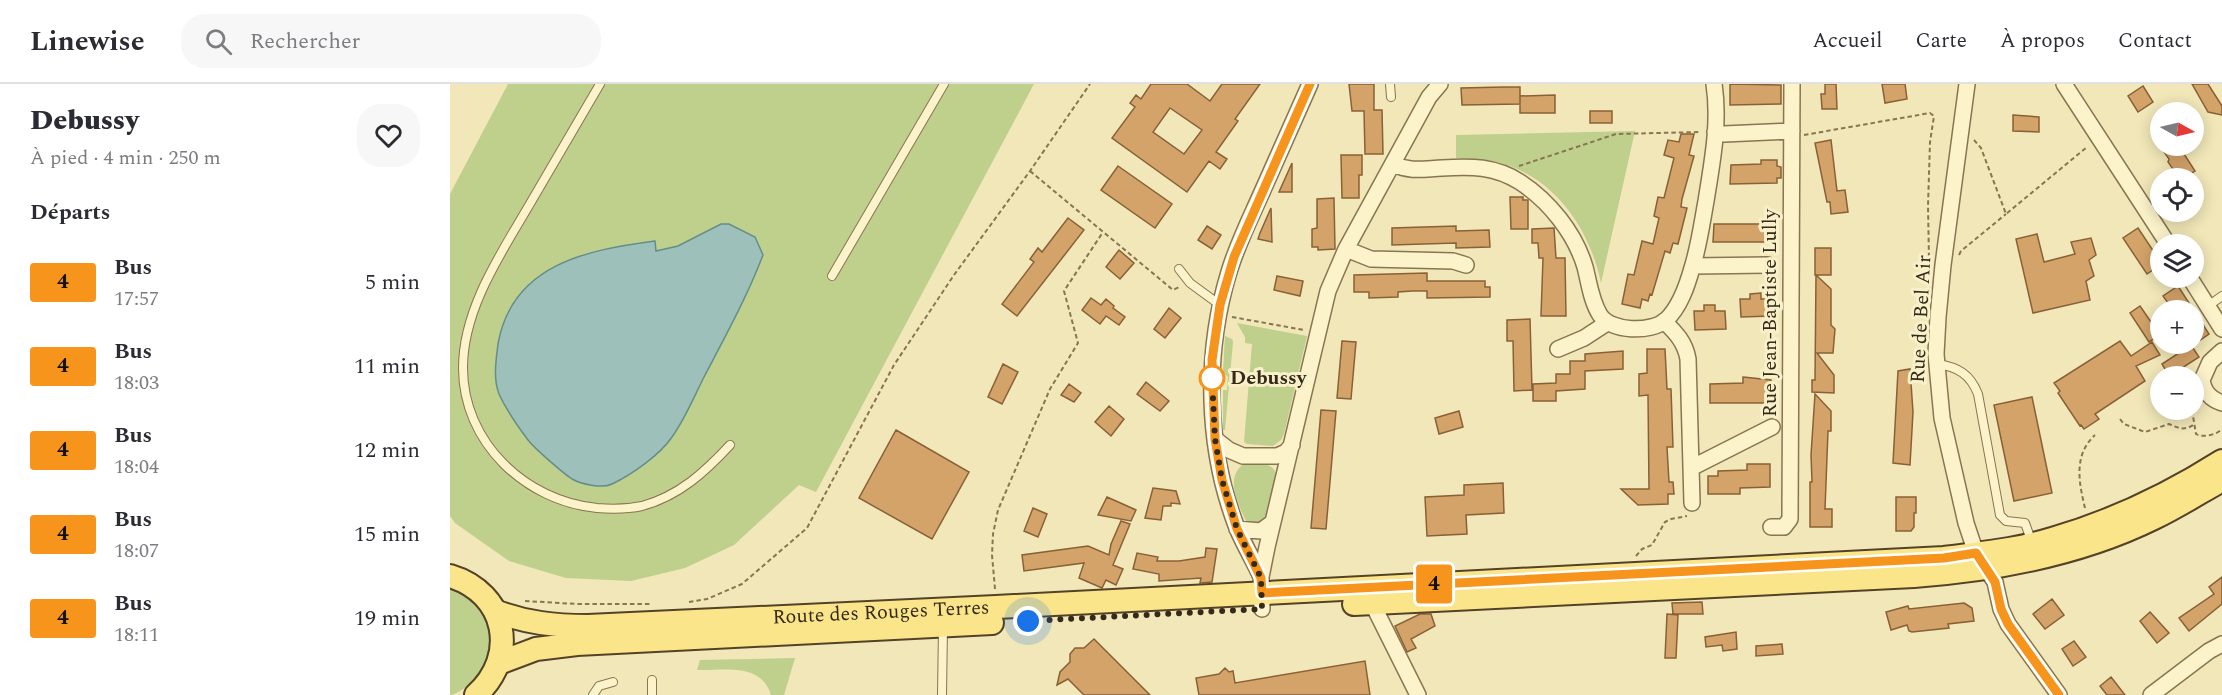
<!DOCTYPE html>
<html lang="fr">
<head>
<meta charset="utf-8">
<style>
	body { margin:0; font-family:Spectral,serif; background:#f7f7f7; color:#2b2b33; height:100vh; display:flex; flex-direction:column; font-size:22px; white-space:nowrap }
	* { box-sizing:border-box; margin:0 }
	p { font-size:20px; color:#7c7c81 }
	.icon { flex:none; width:33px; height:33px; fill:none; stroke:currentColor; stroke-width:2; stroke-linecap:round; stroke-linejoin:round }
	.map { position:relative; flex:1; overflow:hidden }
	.drawer { display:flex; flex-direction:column; background:#fff; width:450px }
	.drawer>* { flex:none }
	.badge { padding:0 12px; border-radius:4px; font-size:21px; line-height:39px }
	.needle { width:39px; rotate:98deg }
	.fabs { position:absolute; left:1700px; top:18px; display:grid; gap:12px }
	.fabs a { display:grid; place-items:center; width:54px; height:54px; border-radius:50%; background:#fff; box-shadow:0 3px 15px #0003; font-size:30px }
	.you { position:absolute; width:30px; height:30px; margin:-15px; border:4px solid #fff; border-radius:50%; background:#1a73e8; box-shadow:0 0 0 9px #1a73e833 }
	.map>.badge { position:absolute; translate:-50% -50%; box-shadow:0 0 0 3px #fff }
	h2 { padding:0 30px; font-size:22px; line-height:54px }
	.round { display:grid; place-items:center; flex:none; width:63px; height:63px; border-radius:24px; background:#f7f7f7 }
	.headline { display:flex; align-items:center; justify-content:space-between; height:102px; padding:0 30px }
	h1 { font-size:28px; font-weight:800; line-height:45px }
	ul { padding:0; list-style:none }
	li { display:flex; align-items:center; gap:18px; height:84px; padding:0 30px }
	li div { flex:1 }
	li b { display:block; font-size:22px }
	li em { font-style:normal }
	li .badge { min-width:66px; font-weight:700; text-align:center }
	header { display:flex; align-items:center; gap:36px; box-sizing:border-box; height:84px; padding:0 30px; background:#fff; border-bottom:2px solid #e1e1e2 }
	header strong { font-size:28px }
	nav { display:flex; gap:33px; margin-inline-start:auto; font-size:21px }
	.search { width:420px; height:54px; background:#f7f7f7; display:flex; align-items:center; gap:15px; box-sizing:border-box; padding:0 21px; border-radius:24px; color:#7c7c81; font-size:22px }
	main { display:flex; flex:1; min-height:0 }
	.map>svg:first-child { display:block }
	.green { fill:#bfcf8c }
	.water { fill:#9dc0ba; stroke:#658e89; stroke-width:1.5 }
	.building { fill:#d3a36a; stroke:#896136; stroke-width:1.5; fill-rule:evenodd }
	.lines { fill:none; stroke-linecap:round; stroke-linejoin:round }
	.service-casing { stroke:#887552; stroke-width:10 }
	.minor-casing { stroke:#887552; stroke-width:18 }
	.primary-casing { stroke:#544227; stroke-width:26 }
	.path { stroke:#887552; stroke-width:2; stroke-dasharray:4.5 3; stroke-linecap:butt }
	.service { stroke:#fcf3cb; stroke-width:8 }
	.minor { stroke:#fcf3cb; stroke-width:15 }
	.primary { stroke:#fae58a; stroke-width:22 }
	.line-casing { stroke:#fff; stroke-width:14 }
	.line { stroke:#f6941c; stroke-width:9 }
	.walk { stroke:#352a19; stroke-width:6; stroke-dasharray:0 10.8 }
	.stop-dot { fill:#fff; stroke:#f6941c; stroke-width:3 }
	.labels { text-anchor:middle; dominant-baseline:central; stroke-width:6; stroke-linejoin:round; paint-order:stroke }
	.street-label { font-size:20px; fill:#352a19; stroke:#f8f0c8 }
	.stop-label { font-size:20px; font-weight:bold; fill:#352a19; stroke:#f8f0c8; text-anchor:start }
</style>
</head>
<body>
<header>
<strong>Linewise</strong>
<div class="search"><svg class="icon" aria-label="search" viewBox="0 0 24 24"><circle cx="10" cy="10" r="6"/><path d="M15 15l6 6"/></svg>Rechercher</div>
<nav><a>Accueil</a><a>Carte</a><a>À propos</a><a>Contact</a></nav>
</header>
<main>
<section class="drawer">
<div class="headline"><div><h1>Debussy</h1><p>À pied · 4 min · 250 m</p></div><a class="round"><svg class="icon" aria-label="heart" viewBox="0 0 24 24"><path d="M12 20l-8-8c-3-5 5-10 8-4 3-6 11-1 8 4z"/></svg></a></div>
<h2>Départs</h2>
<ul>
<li><span class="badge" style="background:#f6941c;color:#111">4</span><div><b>Bus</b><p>17:57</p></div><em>5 min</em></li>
<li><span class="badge" style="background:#f6941c;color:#111">4</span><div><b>Bus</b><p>18:03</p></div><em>11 min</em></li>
<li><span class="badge" style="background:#f6941c;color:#111">4</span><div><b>Bus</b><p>18:04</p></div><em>12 min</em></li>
<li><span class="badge" style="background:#f6941c;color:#111">4</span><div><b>Bus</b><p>18:07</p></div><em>15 min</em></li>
<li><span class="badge" style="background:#f6941c;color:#111">4</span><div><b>Bus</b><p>18:11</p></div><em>19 min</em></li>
</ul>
</section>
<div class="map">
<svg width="1772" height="611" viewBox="0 0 1772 611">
	<rect width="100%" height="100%" fill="#f1e7b8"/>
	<path class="green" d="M58,0H584L366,408L349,401L284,461L235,484L181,497L116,494L59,477L5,439L0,432V110Z
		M1185,47L1151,199C1139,142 1102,90 1043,77C1031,75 1018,75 1006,74V51Z
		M787,239L857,252L834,350L831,356L823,362L797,360L794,358L802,260L795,259V253Z
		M775,252L782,255L783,258L775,346H773V306H777L778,293L773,288Z
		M798,377C822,380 831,383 825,409C822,421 820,430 812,440H799L796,437C787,418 773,390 798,377Z
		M0,504C7,507 15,510 21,515C56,545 41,595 2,611H0Z
		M345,574L334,611H321C311,578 274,587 247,586L250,576Z"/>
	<path class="water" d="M271,140H279L305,153L313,171C297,213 275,253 254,293C244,313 235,335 222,353C210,371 181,391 162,400C152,405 131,400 122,395C113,389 85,365 78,356C69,344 55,323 49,310C43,295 46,276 48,260C62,180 137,166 205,157L206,167L228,162Z"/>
	<path class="building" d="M701,0H737L760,17L772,0H810L785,35L788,37L766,68L777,75L770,85L759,77L737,108L662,54L685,23L680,19L686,11L691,15ZM720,24L752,46L734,70L703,48Z
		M899,0H924V26H932L933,70H915L914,27H902Z
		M1280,0L1331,1V20L1280,21Z
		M1375,0H1386L1387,25H1372L1371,10H1375Z
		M1432,0H1455L1457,15L1435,19Z
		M1742,0H1758L1772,22V31L1758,28Z
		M1693,2L1703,18L1688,28L1678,12Z
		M1054,3H1070V20L1012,21L1011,4Z
		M1105,11V29H1070V12Z
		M1140,27H1162V39H1140Z
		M1563,31L1589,33V48L1563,47Z
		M1231,50H1244L1239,71L1244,72L1232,115L1231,123L1237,124L1228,160L1223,159L1220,169L1215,167L1202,211L1200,210L1198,217L1192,215L1190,224L1172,220L1178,190L1184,191L1192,157L1203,160L1209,134L1204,132L1208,113L1214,114L1224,74L1214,71L1218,56L1229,58Z
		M1381,56L1387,107L1395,106L1398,128L1381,130L1380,118H1377L1365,59Z
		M1710,62H1729L1745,87L1734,94H1729L1718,78L1719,75Z
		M891,71H912V91H909V114H892Z
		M1311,76H1327V82L1331,83V94H1327V99L1280,100L1281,81L1311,80Z
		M842,79V108H829Z
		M668,82L722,120L705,144L651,106Z
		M1060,113H1073V116H1078V145H1061Z
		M884,114L885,165L868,166V163H862V145L867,144V115Z
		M821,124L822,158L808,155L810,149Z
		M618,134L634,146L567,232L552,220L584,178L580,175L588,164L592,168Z
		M1264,140H1325V158H1263Z
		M757,142L771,151L762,165L748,156Z
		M1006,142V147L1039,146L1040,163L1006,164V159L942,161V144Z
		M1104,144L1106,174H1115L1116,232H1091L1093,174H1089L1088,159H1082V145Z
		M1688,144L1710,177V181L1697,190L1673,154Z
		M1587,150L1594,178L1625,170L1621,158L1641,154L1646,171L1639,176L1644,192L1636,197L1640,216L1583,229L1566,155Z
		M1365,164H1381V191H1365Z
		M669,166L684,179L670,195L656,183Z
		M977,189V197H1035V203H1040V213L977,214V207H962L948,208V213L919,214V208H904V191Z
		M1366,191L1381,205V241L1385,245L1383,269H1367L1384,291V309L1362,308V296H1365Z
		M827,192L853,197L850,212L824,206Z
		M1728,202L1759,250L1743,261V226H1723L1713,212Z
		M1311,209V215H1321V232L1291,233L1290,215H1300V210Z
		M641,214L651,221L656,215L664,222L663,224L675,233L669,241L656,232L650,240L632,226Z
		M1254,221H1265V227H1275L1276,245L1245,246L1244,227H1254Z
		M1690,222L1710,251L1699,258L1680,229Z
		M719,224L731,234L715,254L704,245Z
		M1080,235L1082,306L1064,307L1063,257H1057V236Z
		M892,257L906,258L901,315L887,314Z
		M1670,257L1681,272L1702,258L1710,271L1686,282L1695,297L1645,330L1649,335L1634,345L1631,341L1630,342L1608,309L1610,307L1604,299Z
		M1741,261L1749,273L1723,290L1722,288L1718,290L1712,280Z
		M1197,265H1215L1217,305H1221L1223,363H1217L1219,398H1223L1224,410H1218V420L1188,421L1171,405H1199L1198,311L1189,312V290L1197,289Z
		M1173,267V285L1135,287V305L1106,307V317H1083V300L1106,299V290H1120V277H1135V270Z
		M553,280L568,288L552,320L538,313Z
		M1460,285L1463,328L1460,381L1443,379L1448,287Z
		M1293,293L1321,296V299H1325V313H1321V318L1312,319H1260V300L1293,299Z
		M696,298L719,317L710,327L687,310Z
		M619,300L631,309L624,318L611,311Z
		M1365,310L1381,327V347H1378L1375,425H1382V443H1360V398H1362L1361,371Z
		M1582,313L1602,409L1564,417L1544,321Z
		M659,322L674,335L661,352L645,338Z
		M871,326L886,327L876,445L861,444Z
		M1009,327L1013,343L989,350L985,334Z
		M446,346L519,388L482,455L409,414Z
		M1297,380H1320V403L1290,404V410H1258V392H1268V387L1297,386Z
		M1053,399L1054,429L1016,431L1017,450L977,452L975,413L1014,411V401Z
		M703,404L726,407L730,420L721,419V422H713L711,436L695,434Z
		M657,413L686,426L681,437L648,431Z
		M1446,413H1466V429H1464V443L1461,447H1446Z
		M583,424L597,430L588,453L574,447Z
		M671,437L680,440L663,481L673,485L666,501L656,496L652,504L629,494L634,479L574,487L572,471L638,462L659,471L661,460Z
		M756,464L767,465L762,498L750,499L751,494L709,497V490L683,485L687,469L708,473L707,477H729L755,473Z
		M1772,493V520L1739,547L1729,534L1764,510L1759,503Z
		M1602,515L1614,531L1595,545L1583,530Z
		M1252,518L1253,530H1223L1222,519Z
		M1514,519L1522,524L1524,537L1498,540L1499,544L1462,548L1459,547L1457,541L1441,546L1436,528L1458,522L1459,525Z
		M1700,528L1719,549L1707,559L1690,537Z
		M970,530H981L985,542L961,555L966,564L957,568L945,542Z
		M1217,530L1228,531L1226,574H1215Z
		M1286,548L1287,565L1273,567L1272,561L1256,563L1255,553Z
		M644,555L700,611H634L618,595L607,601L610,588L620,578V570L625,564H634Z
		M1624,557L1636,573L1623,582L1612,565Z
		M1332,560L1333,570L1306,572V562Z
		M915,577L920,611H749L746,594L769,590L775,584L779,588L783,587L785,599Z
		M1661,593L1675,611H1657L1650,602Z"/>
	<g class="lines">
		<g class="service-casing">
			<path id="service" d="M150,0C127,39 104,78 81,118C52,168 13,224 13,284C13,358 75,417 147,424C161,425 178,425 192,422C229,412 255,388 280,361
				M940,0L941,13
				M729,185L740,199L770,221
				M382,192L494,0
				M1758,222L1772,212
				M1487,280C1508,283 1520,290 1528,310L1550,431L1556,437L1575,439L1582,459
				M202,596V611
				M143,611L149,602L163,598
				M492,611L493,543"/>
		</g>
		<g class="minor-casing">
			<path id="minor" d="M1517,0L1493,181L1488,233L1486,270L1492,334L1516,439L1526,469L1545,498L1551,525L1558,540L1609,611
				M1614,0L1718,160
				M1265,48L1274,50L1342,47
				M943,80C961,88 972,85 992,84C1021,82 1045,82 1070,98C1099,117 1125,149 1135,183C1139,198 1141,217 1150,231C1161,248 1201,249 1216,236C1230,223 1237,202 1242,184C1249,162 1252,139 1256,117C1262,79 1270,39 1264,0
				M896,165L921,175L1003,177L1016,181
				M1243,182L1318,181
				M1740,194L1772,245
				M1214,237C1226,249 1235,258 1238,275L1242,419
				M1108,265L1134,254L1157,239
				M1772,267L1760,278L1752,296C1754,308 1760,315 1772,319
				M765,355L779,366L793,372H827L836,368L842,361
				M1241,384L1322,343
				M1321,443H1334L1340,435L1342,0
				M787,445L811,447L823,438
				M811,493C804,477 794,461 787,444C756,364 754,270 779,188C787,161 800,135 812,108C828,72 844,36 860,0
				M922,519L968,611
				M812,525L811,493L817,463L878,207L896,165L979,13L990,0
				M1701,611L1759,567L1772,560"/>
		</g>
		<g class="primary-casing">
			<g id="primary">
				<path d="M0,492C57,509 69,572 26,611"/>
				<path d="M904,520L1464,492C1546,486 1629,471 1704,434C1727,423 1749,409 1772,396"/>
				<path id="s1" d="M45,527C76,539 105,542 138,542L546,523L1494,474C1530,469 1567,466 1602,455C1661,438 1720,410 1772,377"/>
				<path d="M49,579L86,565L127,560L542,539"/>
			</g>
		</g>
		<path class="path" d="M1354,51L1480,29L1484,32L1480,58L1478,122L1479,175
			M1524,56L1531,64L1556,130L1637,63
			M1069,82L1166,50L1250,48
			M580,87L723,206L729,203
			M1509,171L1511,167L1556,130
			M782,233L854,246
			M1742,326L1746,350C1753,354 1766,351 1772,345
			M1670,335L1674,340L1695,348L1719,340C1728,344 1734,347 1743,341
			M1635,424C1629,399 1623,371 1645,351
			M1186,472L1192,465L1202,461L1215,438L1221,435L1237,432
			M545,505L542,471L543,450L548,426L600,305L628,259L614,207L653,148
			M75,517L127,520H201
			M239,518L257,515L292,500L357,444L444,281L504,191L580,87L640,0"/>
		<use href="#service" class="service"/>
		<use href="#minor" class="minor"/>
		<use href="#primary" class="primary"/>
	</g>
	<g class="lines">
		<g class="line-casing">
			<path id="line" d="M860,0L784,173L770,221L762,276L765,355L772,396L787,445L811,494L812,509L1494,474L1526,469L1545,498L1551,525L1558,540L1609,611"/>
		</g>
		<use href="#line" class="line"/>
		<path class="walk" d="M578,537L812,525L811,494L787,445L772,396L765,355L762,294"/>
	</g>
	<circle class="stop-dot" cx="762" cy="294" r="12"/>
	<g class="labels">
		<g class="street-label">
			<text transform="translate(1320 229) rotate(-90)">Rue Jean-Baptiste Lully</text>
			<text transform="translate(1471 235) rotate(-87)">Rue de Bel Air</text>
			<text stroke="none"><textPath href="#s1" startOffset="388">Route des Rouges Terres</textPath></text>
		</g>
		<g class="stop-label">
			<text x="780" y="294">Debussy</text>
		</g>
	</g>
</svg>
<div class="fabs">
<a><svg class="needle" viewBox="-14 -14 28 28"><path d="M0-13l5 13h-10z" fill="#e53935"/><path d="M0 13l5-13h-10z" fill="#7c7c81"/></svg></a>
<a><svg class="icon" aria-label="locate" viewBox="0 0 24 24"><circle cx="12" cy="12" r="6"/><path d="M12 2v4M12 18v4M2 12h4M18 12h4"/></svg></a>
<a><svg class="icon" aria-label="layers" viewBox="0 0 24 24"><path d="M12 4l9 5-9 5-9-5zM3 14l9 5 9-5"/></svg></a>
<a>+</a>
<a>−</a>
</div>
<div class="you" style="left:578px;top:537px"></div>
<b class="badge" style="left:984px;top:500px;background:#f6941c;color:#111">4</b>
</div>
</main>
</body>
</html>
